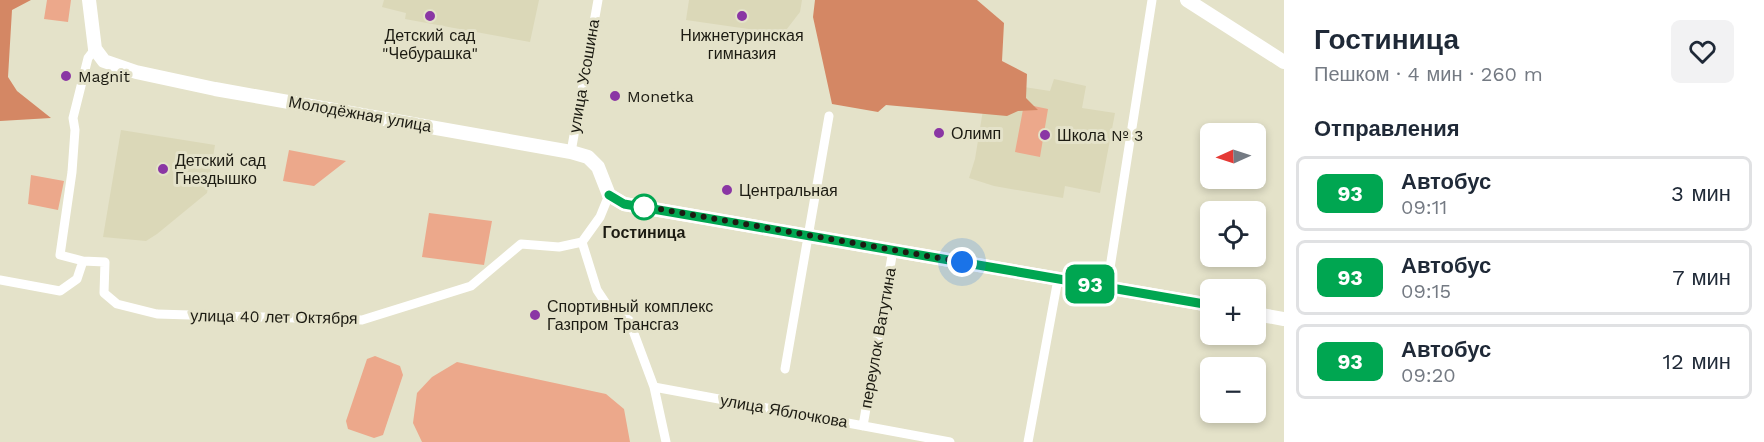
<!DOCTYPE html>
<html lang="ru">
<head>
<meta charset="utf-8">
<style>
	body { margin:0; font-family:"Work Sans",sans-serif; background:#f2f2f3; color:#1f2937; height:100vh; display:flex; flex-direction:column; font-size:22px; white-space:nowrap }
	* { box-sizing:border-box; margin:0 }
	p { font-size:20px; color:#747a83 }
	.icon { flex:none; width:33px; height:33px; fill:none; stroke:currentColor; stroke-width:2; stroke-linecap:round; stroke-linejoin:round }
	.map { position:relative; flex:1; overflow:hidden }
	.panel { display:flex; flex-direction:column; background:#fff; width:480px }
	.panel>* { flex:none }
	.badge { padding:0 12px; border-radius:9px; font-size:21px; line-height:39px }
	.needle { width:39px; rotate:267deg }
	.buttons { position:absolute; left:1200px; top:123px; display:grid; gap:12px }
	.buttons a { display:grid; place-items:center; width:66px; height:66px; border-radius:9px; background:#fff; box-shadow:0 3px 9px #0003; font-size:30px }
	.you { position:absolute; width:30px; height:30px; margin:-15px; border:4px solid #fff; border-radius:50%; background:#1a73e8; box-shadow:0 0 0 9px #1a73e833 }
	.map>.badge { position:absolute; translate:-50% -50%; box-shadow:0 0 0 3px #fff }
	h2 { padding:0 30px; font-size:22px; line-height:54px }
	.round { display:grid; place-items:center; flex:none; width:63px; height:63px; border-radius:9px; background:#f2f2f3 }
	.headline { display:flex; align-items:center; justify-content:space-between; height:102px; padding:0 30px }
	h1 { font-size:28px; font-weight:700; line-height:45px }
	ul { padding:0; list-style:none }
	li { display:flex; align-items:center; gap:18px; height:75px; margin:0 12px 9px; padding:0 18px; border:3px solid #e0e1e3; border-radius:9px }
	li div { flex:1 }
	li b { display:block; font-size:22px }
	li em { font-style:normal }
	li .badge { min-width:66px; font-weight:700; text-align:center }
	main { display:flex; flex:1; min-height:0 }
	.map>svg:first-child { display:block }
	.built { fill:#dbd8b8 }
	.green { fill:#eca88b }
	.forest { fill:#d48764 }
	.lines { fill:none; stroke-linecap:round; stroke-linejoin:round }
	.street { stroke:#fff; stroke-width:9 }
	.secondary { stroke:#fff; stroke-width:14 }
	.line-casing { stroke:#fff; stroke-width:14 }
	.line { stroke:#00a651; stroke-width:9 }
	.walk { stroke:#1c1b12; stroke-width:6; stroke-dasharray:0 10.8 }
	.poi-dot { fill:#8a36a4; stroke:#e4e2c9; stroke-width:2 }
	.stop-dot { fill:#fff; stroke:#00a651; stroke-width:3 }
	.labels { text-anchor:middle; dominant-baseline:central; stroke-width:6; stroke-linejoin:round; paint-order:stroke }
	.poi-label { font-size:16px; fill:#1c1b12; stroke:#e4e2c9; text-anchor:start }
	.street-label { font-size:16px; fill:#1c1b12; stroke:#e4e2c9 }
	.stop-label { font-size:16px; font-weight:bold; fill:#1c1b12; stroke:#e4e2c9 }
</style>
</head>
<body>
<main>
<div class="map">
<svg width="1284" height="442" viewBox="0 0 1284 442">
	<rect width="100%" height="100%" fill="#e4e2c9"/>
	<path class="built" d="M384,0H539L530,42L405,19L406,13L382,7Z
		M689,0H802L800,12L783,34L686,20Z
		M1054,79L1086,86L1082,108L1115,113L1100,193L1065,186L1063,198L994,186L969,178L975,159L983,110L1004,84L1050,91Z
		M121,130L215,145L207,193L157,234L146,241L103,237Z"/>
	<path class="green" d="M47,0H71L68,22L44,19Z
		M1024,104L1048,109L1040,157L1015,152Z
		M289,150L346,161L314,186L283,181Z
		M31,175L64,181L58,210L28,204Z
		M429,213L492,221L484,265L422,257Z
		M375,356L400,366L403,375L383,435L374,438L348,429L346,421L367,359Z
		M457,362L606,394L624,409L630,442H422L413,423L417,393L432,377Z"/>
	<path class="forest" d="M0,0H31L12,10L8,77L17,91L51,118L0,121Z
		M815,0H977L1004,23L1002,61L1027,74L1026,98L1038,110L1018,111L1007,116L886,105L878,112L832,104L813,17Z"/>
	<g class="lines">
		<path class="street" d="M95,49L88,58L73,118L75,130L72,172L60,255L83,261L105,262L104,293L117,304L157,314L362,320L471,286L521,244L559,247L582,242
			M571,152L598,0
			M582,242L597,290L609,308L629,320L654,387L666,442
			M582,242L600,217L609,195
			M0,280L60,291L77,279L83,261
			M1107,287L1152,0
			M785,369L829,116
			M654,387L950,442
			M863,426L893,250
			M1028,442L1058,279"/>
		<path class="secondary" d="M89,0L95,49L104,61L136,72L215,89L571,152L588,157L598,167L609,195L624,204L1210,305
			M1187,0L1284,62
			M1256,314L1284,319"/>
	</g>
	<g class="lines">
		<g class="line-casing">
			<path id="line" d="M609,195L624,204L1210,305"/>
		</g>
		<use href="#line" class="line"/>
		<path class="walk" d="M644,207L642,206L962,262"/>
	</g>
	<g class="poi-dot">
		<circle cx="430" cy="16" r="6"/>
		<circle cx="742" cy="16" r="6"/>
		<circle cx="66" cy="76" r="6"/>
		<circle cx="615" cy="96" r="6"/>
		<circle cx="939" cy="133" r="6"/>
		<circle cx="1045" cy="135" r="6"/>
		<circle cx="163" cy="169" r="6"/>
		<circle cx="727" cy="190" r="6"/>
		<circle cx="535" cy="315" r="6"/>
	</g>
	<circle class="stop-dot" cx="644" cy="207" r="12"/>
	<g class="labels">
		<g class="poi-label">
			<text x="430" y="35" text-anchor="middle">Детский сад<tspan x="430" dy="18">"Чебурашка"</tspan></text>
			<text x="742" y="35" text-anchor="middle">Нижнетуринская<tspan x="742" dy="18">гимназия</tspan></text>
			<text x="78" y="76">Magnit</text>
			<text x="627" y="96">Monetka</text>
			<text x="951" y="133">Олимп</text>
			<text x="1057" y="135">Школа № 3</text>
			<text x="175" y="160">Детский сад<tspan x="175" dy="18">Гнездышко</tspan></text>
			<text x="739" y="190">Центральная</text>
			<text x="547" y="306">Спортивный комплекс<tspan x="547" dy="18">Газпром Трансгаз</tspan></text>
		</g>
		<g class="street-label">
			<text transform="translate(584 76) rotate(-80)">улица Усошина</text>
			<text transform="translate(360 114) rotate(10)">Молодёжная улица</text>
			<text transform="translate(274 317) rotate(1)">улица 40 лет Октября</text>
			<text transform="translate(878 338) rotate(-80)">переулок Ватутина</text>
			<text transform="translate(784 411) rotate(10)">улица Яблочкова</text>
		</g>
		<g class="stop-label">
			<text x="644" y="232">Гостиница</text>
		</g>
	</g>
</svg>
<div class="buttons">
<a><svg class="needle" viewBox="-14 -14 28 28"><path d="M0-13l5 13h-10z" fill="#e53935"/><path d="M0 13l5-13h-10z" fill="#747a83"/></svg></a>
<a><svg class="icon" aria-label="locate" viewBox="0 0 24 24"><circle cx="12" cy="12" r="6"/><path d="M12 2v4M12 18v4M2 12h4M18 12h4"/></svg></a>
<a>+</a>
<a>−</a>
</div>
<div class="you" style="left:962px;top:262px"></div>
<b class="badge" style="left:1090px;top:284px;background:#00a651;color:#fff">93</b>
</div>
<section class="panel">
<div class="headline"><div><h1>Гостиница</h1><p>Пешком · 4 мин · 260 m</p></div><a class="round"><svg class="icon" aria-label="heart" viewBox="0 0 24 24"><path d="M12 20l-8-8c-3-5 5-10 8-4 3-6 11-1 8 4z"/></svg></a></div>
<h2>Отправления</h2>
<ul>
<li><span class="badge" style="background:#00a651;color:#fff">93</span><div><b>Автобус</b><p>09:11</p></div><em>3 мин</em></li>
<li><span class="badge" style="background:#00a651;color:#fff">93</span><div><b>Автобус</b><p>09:15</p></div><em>7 мин</em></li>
<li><span class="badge" style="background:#00a651;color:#fff">93</span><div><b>Автобус</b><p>09:20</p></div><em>12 мин</em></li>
</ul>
</section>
</main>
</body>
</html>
